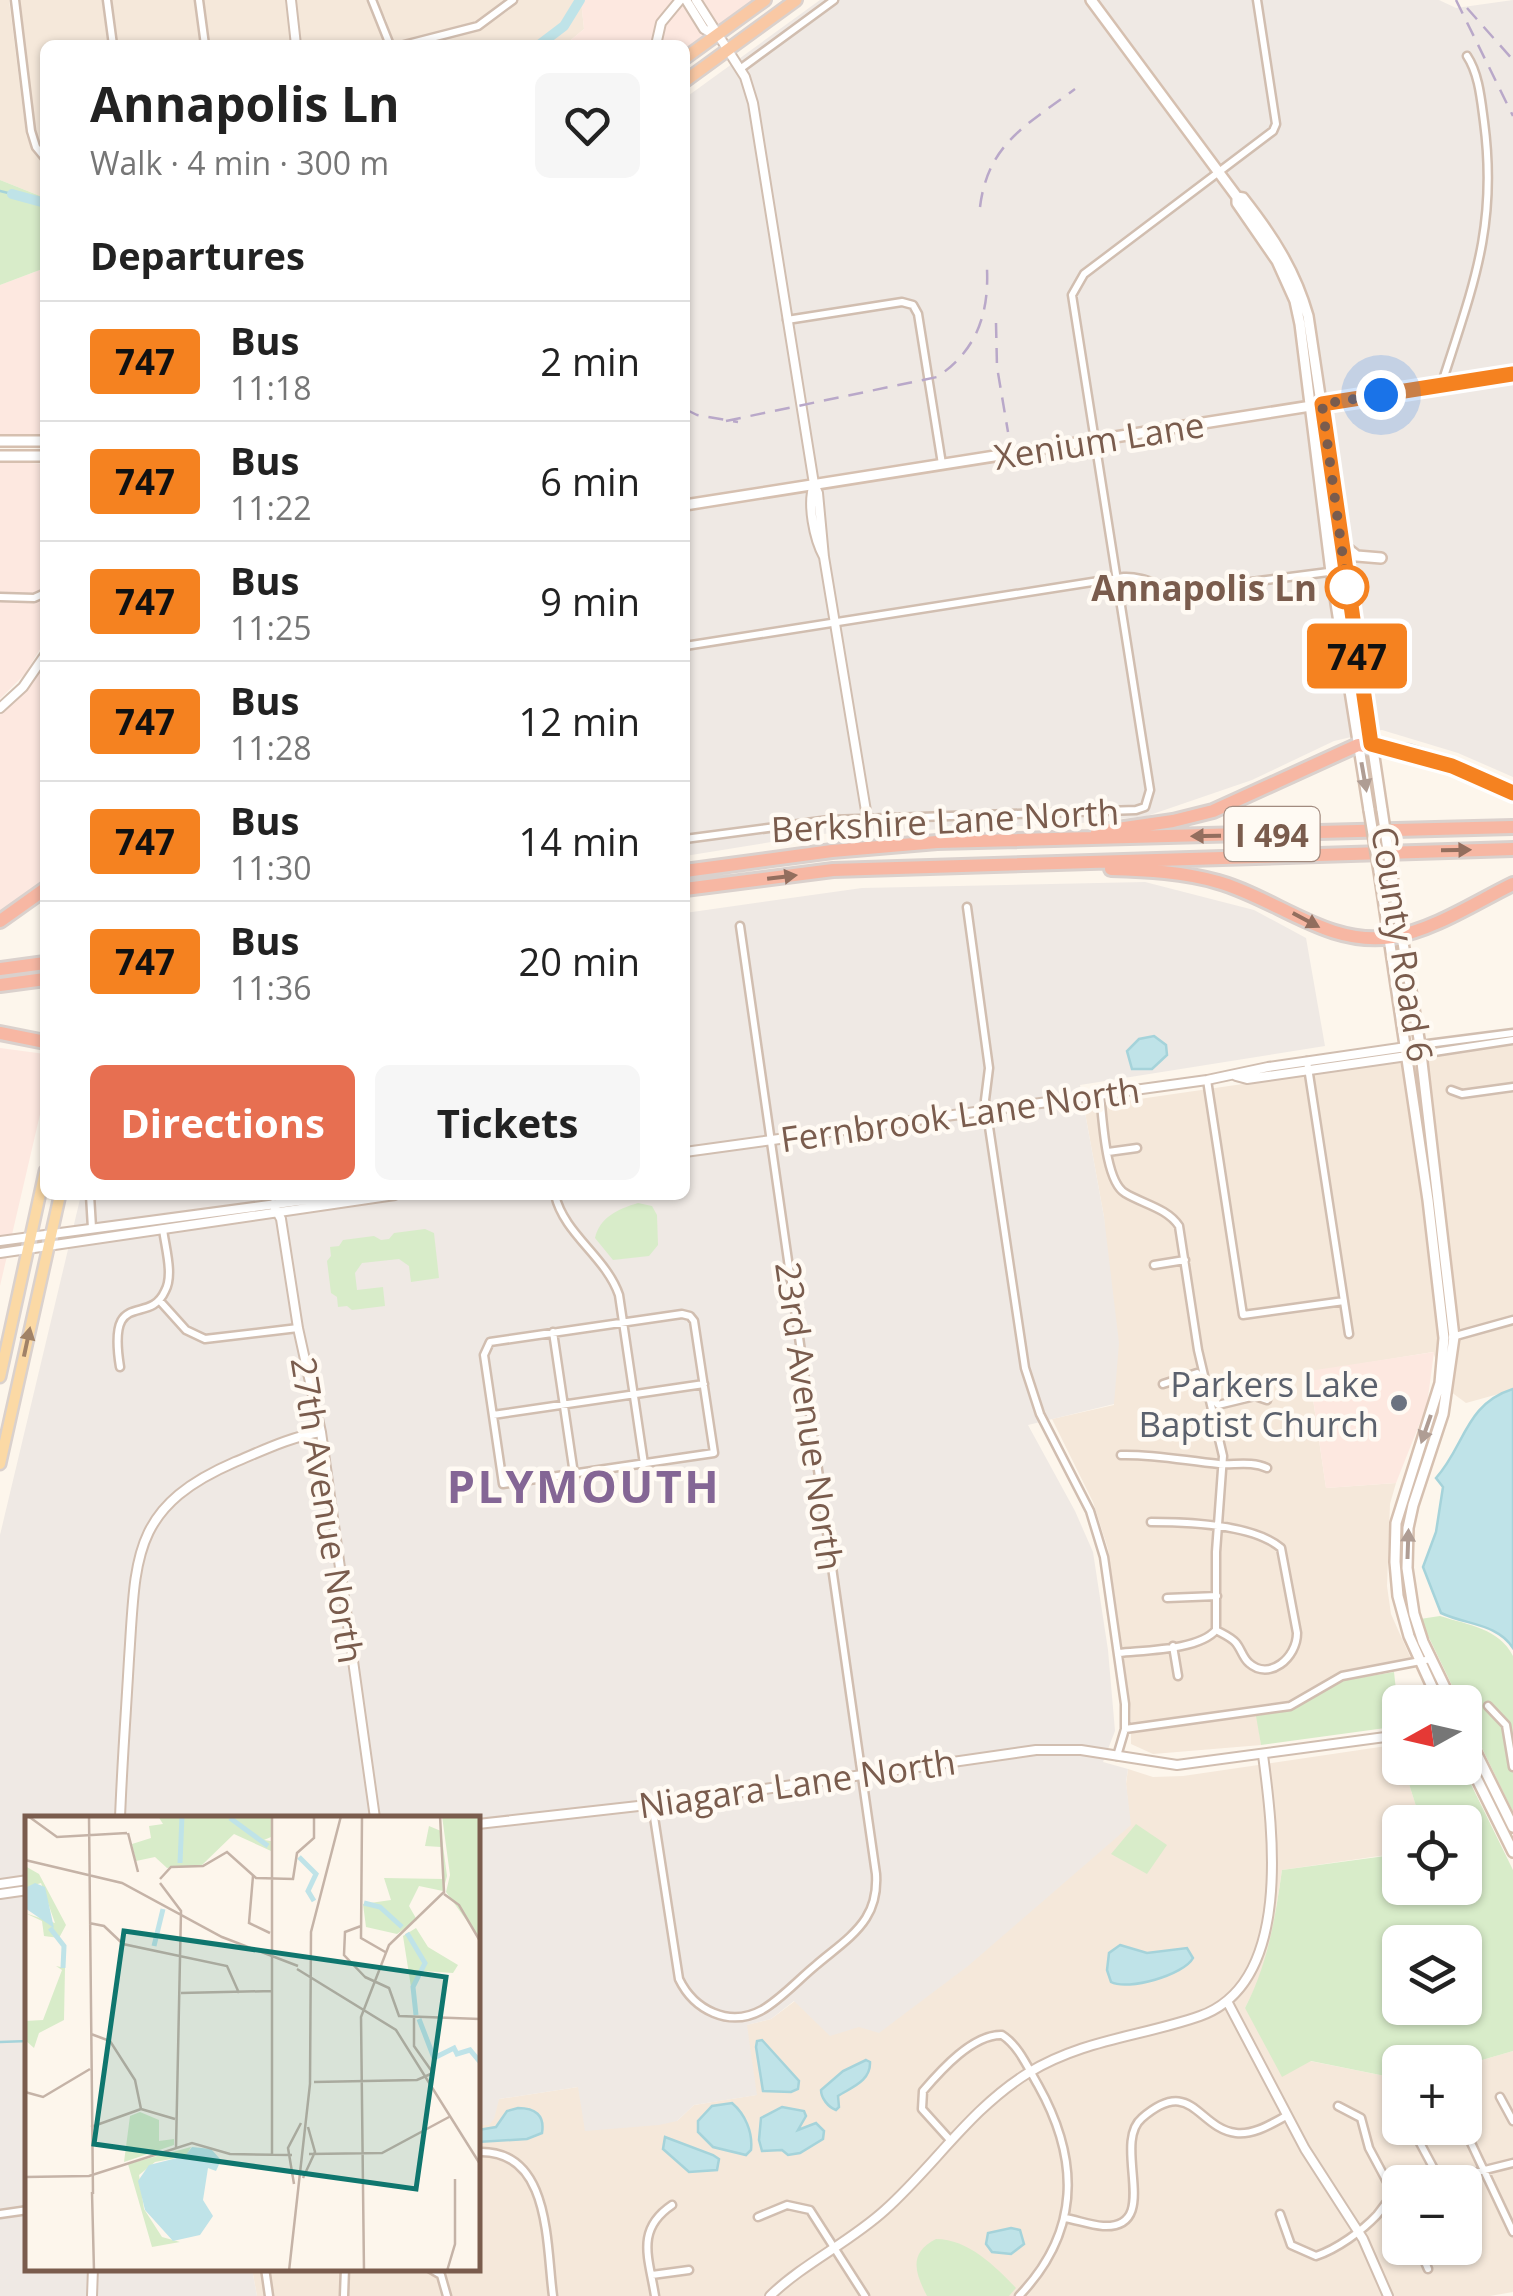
<!DOCTYPE html>
<html lang="en">
<head>
<meta charset="utf-8">
<style>
	body { margin:0; font-family:"Open Sans",sans-serif; background:#f6f6f6; color:#222; height:100vh; display:flex; flex-direction:column; font-size:38px; white-space:nowrap }
	* { box-sizing:border-box; margin:0 }
	p { font-size:32px; color:#767676 }
	.icon { flex:none; width:55px; height:55px; fill:none; stroke:currentColor; stroke-width:2; stroke-linecap:round; stroke-linejoin:round }
	.map { position:relative; flex:1; overflow:hidden }
	.sheet { position:absolute; left:40px; top:40px; width:650px; height:1160px; display:flex; flex-direction:column; background:#fff; border-radius:15px; box-shadow:0 2px 8px #0004 }
	.sheet>* { flex:none }
	.badge { padding:0 20px; border-radius:8px; font-size:35px; line-height:65px }
	.needle { width:65px; rotate:262deg }
	.fabs { position:absolute; left:1382px; top:1685px; display:grid; gap:20px }
	.fabs a { display:grid; place-items:center; width:100px; height:100px; border-radius:15px; background:#fff; box-shadow:0 2px 8px #0004; font-size:50px }
	.you { position:absolute; width:50px; height:50px; margin:-25px; border:8px solid #fff; border-radius:50%; background:#1a73e8; box-shadow:0 0 0 15px #1a73e833 }
	.map>.badge { position:absolute; translate:-50% -50%; box-shadow:0 0 0 5px #fff }
	h2 { padding:0 50px; font-size:38px; line-height:90px }
	.round { display:grid; place-items:center; flex:none; width:105px; height:105px; border-radius:15px; background:#f6f6f6 }
	.overview { display:flex; align-items:center; justify-content:space-between; height:170px; padding:0 50px }
	h1 { font-size:48px; font-weight:700; line-height:75px }
	.cta { display:flex; gap:20px; margin-top:auto; padding:20px 50px }
	.cta a { flex:1; height:115px; border-radius:15px; background:#e76f51; color:#fff; font-size:40px; font-weight:700; line-height:115px; text-align:center }
	.cta a+a { background:#f6f6f6; color:#222 }
	ul { padding:0; list-style:none }
	li { display:flex; align-items:center; gap:30px; height:120px; padding:0 50px; border-top:2px solid #e0e0e0 }
	li div { flex:1 }
	li b { display:block; font-size:38px }
	li em { font-style:normal }
	li .badge { min-width:110px; font-weight:700; text-align:center }
	.map>svg:first-child { display:block }
	.residential { fill:#f5e8da; fill-rule:evenodd }
	.commercial { fill:#fde8e0 }
	.industrial { fill:#efe9e4 }
	.green { fill:#d8ecc9; fill-rule:evenodd }
	.water { fill:#bfe3e8; stroke:#a5d3da; stroke-width:2.5 }
	.lines { fill:none; stroke-linecap:round; stroke-linejoin:round }
	.stream { stroke:#a5d3da; stroke-width:2.5 }
	.river { stroke:#bfe3e8; stroke-width:10 }
	.minor-casing { stroke:#d1beb0; stroke-width:11 }
	.tertiary-casing { stroke:#d1beb0; stroke-width:12 }
	.secondary-casing { stroke:#d6c0b0; stroke-width:14 }
	.primary-casing { stroke:#dad1cd; stroke-width:15 }
	.trunk-casing { stroke:#dad1cd; stroke-width:16 }
	.motorway-casing { stroke:#dad1cd; stroke-width:18 }
	.minor { stroke:#fff; stroke-width:6 }
	.tertiary { stroke:#fff; stroke-width:8 }
	.secondary { stroke:#fff; stroke-width:9 }
	.primary { stroke:#fbd9a5; stroke-width:10 }
	.trunk { stroke:#f9c8a4; stroke-width:11 }
	.motorway { stroke:#f7b7a3; stroke-width:12 }
	.rail { stroke:#b9a8c9; stroke-width:2.5; stroke-dasharray:15 10; stroke-linecap:butt }
	.secondary-bridge-casing { stroke:#d6c0b0; stroke-width:14; stroke-linecap:butt }
	.secondary-bridge { stroke:#fff; stroke-width:9 }
	.oneway { fill:#af9d94 }
	.oneway2 { fill:#936e5e }
	.oneway3 { fill:#a18267 }
	.line-casing { stroke:#fff; stroke-width:22 }
	.line { stroke:#f58220; stroke-width:15 }
	.walk { stroke:#7a5c4d; stroke-width:10; stroke-dasharray:0 18 }
	.stop-dot { fill:#fff; stroke:#f58220; stroke-width:5 }
	.worship-dot { fill:#6b7280; stroke:#fffaf3; stroke-width:4 }
	.labels { text-anchor:middle; dominant-baseline:central; stroke-width:9; stroke-linejoin:round; paint-order:stroke }
	.shield { fill:#fffaf3; stroke:#a28b7f; stroke-width:2.5 }
	.shield-label { font-size:32px; font-weight:bold; fill:#7a5c4d }
	.street-label { font-size:35px; fill:#7a5c4d; stroke:#fffaf3 }
	.stop-label { font-size:35px; font-weight:bold; fill:#7a5c4d; stroke:#fffaf3; text-anchor:end }
	.worship-label { font-size:35px; fill:#5b616d; stroke:#fffaf3; text-anchor:end }
	.district-label { font-size:45px; font-weight:bold; letter-spacing:2.5px; fill:#846695; stroke:#fffaf3 }
	.inset-river { fill:none; stroke:#bfe3e8; stroke-width:5 }
	.inset-road { fill:none; stroke:#c5b3a7; stroke-width:2.5 }
	.view { fill:#0f766e; fill-opacity:0.15; stroke:#0f766e; stroke-width:5 }
	.inset-edge { fill:none; stroke:#7a5c4d; stroke-width:5 }
</style>
</head>
<body>
<div class="map">
<svg width="1513" height="2296" viewBox="0 0 1513 2296">
	<rect width="100%" height="100%" fill="#fdf6ec"/>
	<path class="residential" d="M0,0H9L26,135L30,145L45,163V198L0,180Z
		M16,0H102L108,45H45V154L33,136Z
		M108,0H195L201,45H114Z
		M201,0H285L291,45H207Z
		M294,0H367L377,16L385,44L301,45Z
		M375,0H507L475,22L397,44L392,41L386,19Z
		M516,0H581L584,29L565,45H425L484,27L509,10Z
		M1513,1045V1390L1466,1403L1447,1389L1433,1352L1309,1372L1326,1488L1396,1483L1390,1504L1387,1586L1391,1614L1411,1659L1390,1672L1339,1682L1293,1709L1257,1716L1261,1745L1153,1754L1131,1744V1710L1108,1549L1093,1502L1052,1419L1114,1405L1104,1217L1084,1107Z
		M1400,1744V1768H1404L1421,1822H1400V1853L1282,1870L1271,1942L1259,1980L1245,2008L1310,2061L1400,2079V2128H1465V2065L1513,2051V2292L1490,2296H257L252,2269L478,2268V2125L481,2127L499,2099L578,2087L677,2121L694,2105L756,2095L746,2025L771,2019L795,2001L830,2035L1130,1825L1126,1784L1128,1769L1153,1777L1183,1776ZM1400,2182H1465V2248H1400Z"/>
	<path class="commercial" d="M581,0H755L685,51V45H565L584,29Z
		M45,268V437L0,436V285Z
		M0,461L45,464V641L25,674L0,699Z
		M45,665V886L0,917V714L17,700Z
		M0,1048L45,1054V1093L0,1286Z
		M1434,1352L1427,1405L1396,1483L1326,1488L1309,1371Z"/>
	<path class="industrial" d="M820,0H1439L1456,8L1513,0V777L1458,753L1382,730L1334,741L1252,780L1147,816L1072,824L820,834L685,856V98Z
		M1145,882L1254,910L1306,938L1325,1046L1080,1085L1104,1217L1119,1343L1114,1404L1028,1425L1075,1511L1093,1552L1108,1650L1115,1731L1103,1762L1128,1769L1126,1782L1131,1825L968,1966L879,2033L859,2027L830,2036L794,2001L771,2019L747,2025L757,2095L694,2105L677,2121L659,2125L585,2131L578,2087L499,2099L494,2119L489,2125H478V1818H28V2268L252,2269L257,2296H0V1535L81,1195H685V913L862,888Z"/>
	<path class="green" d="M0,180L45,198V268L0,285Z
		M638,1203L652,1206L657,1215L658,1245L649,1256L613,1260L595,1238C600,1217 618,1209 638,1203Z
		M425,1229L434,1233L439,1278L411,1282L409,1266L399,1259L362,1263L355,1273L357,1290L383,1287L385,1306L352,1310L347,1306L338,1307L337,1297L331,1293L327,1261L331,1256L330,1247L339,1246L343,1240L374,1236L381,1240L389,1239L394,1233Z
		M1440,1616C1468,1625 1499,1628 1513,1656V1812L1465,1713V1702H1460L1420,1619Z
		M1394,1672L1400,1726L1261,1745L1256,1716L1293,1709L1341,1681Z
		M1404,1768H1463L1513,1870V2051L1465,2065V2062H1400V2079L1311,2061L1282,2077L1245,2008C1268,1964 1275,1919 1282,1870L1400,1854V1888H1465V1822H1421ZM1400,1942H1465V2008H1400Z
		M1136,1824L1167,1845L1147,1874L1111,1854Z
		M936,2239C968,2239 995,2266 1016,2288L1009,2296H927C915,2273 908,2253 936,2239Z"/>
	<path class="water" d="M1154,1036L1166,1045L1167,1055L1152,1069H1132L1127,1051L1139,1039Z
		M1513,1389V1648C1497,1623 1466,1625 1441,1613L1423,1567L1436,1532L1443,1487L1436,1478C1465,1446 1465,1404 1513,1389Z
		M1120,1945L1147,1953L1187,1948L1193,1958C1184,1975 1128,1991 1111,1982L1107,1970L1109,1953Z
		M762,2040L799,2081L798,2089L791,2092L763,2091L756,2047L757,2041Z
		M866,2060L870,2062C871,2081 852,2087 838,2096L839,2107L836,2110C828,2107 821,2098 821,2090L843,2071Z
		M732,2103C745,2114 753,2132 751,2150L746,2155L713,2147L698,2132V2121L712,2106Z
		M782,2107L804,2111L806,2116L798,2130L816,2123L824,2131L823,2139L800,2153L788,2155L782,2150L762,2151L759,2140L761,2118Z
		M518,2108C535,2108 545,2115 542,2133L527,2139L478,2142V2130L496,2127L507,2111Z
		M665,2137L713,2155L719,2159L717,2170L689,2172L663,2149Z
		M1011,2228L1020,2230L1024,2244L1011,2254L992,2252L986,2244L988,2233Z"/>
	<g class="lines">
		<path class="stream" d="M0,191L12,194
			M0,2042L28,2041"/>
		<path class="river" d="M539,45L564,26L580,0
			M12,194L45,203"/>
		<g class="minor-casing">
			<path id="minor" d="M15,0L31,131L36,147L45,158
				M107,0L113,45
				M199,0L205,45
				M372,0L390,45
				M404,45L478,26L513,0
				M740,69L834,0
				M787,320L902,302L913,305L918,314L942,464
				M1441,386C1472,288 1498,228 1484,122C1481,100 1479,74 1467,56
				M0,597L34,598L45,593
				M685,646L1124,577C1145,576 1160,588 1181,591L1344,570
				M685,839L829,820L1136,810L1145,807L1150,790L1072,295L1084,274L1273,131L1276,124L1257,0
				M967,907L989,1068L985,1100L1025,1368L1040,1414L1090,1511L1104,1557L1125,1704V1729L1117,1756
				M1420,1045L1513,1033
				M1421,1054L1513,1040
				M1307,1061L1349,1334
				M1207,1080L1243,1315L1344,1301
				M1451,1090L1462,1094L1513,1087
				M1100,1095C1103,1119 1105,1181 1125,1193C1143,1204 1167,1208 1179,1226L1198,1350L1223,1456L1216,1552V1630C1199,1650 1146,1650 1119,1653
				M1108,1152L1137,1148
				M90,1195L92,1228
				M555,1195C564,1234 606,1257 619,1295L644,1464
				M1154,1265L1185,1260
				M159,1300L186,1330L205,1339L298,1328
				M682,1314L690,1316L694,1321L714,1453L503,1484L484,1355L490,1342Z
				M553,1332L574,1474
				M1452,1337L1513,1320
				M120,1367C107,1286 149,1327 165,1291C174,1275 165,1247 163,1229
				M1163,1384L1197,1373L1203,1384
				M1210,1395L1218,1405L1255,1396L1267,1400
				M493,1415L704,1384
				M1121,1455C1155,1454 1186,1461 1219,1464C1235,1465 1252,1461 1267,1468
				M1151,1522C1187,1522 1253,1524 1281,1548L1297,1633C1297,1658 1269,1681 1249,1663C1243,1658 1241,1649 1236,1643C1231,1637 1223,1634 1216,1630
				M1167,1598L1217,1596
				M1173,1646L1178,1676
				M1488,1706L1506,1725L1513,1767
				M1125,1729L1290,1706L1342,1676L1431,1659
				M652,1804L679,1979C694,2010 729,2028 762,2010C781,1999 798,1980 815,1966C832,1951 854,1937 866,1918C875,1904 877,1890 876,1874L740,926
				M1500,2097L1513,2121
				M1338,2106L1361,2118L1369,2148L1400,2206
				M1412,2128L1441,2182
				M1464,2128L1513,2232
				M950,2140L922,2109L923,2091C941,2070 973,2034 1002,2035C1019,2046 1028,2068 1038,2085C1080,2160 1081,2231 1019,2296
				M478,2152C551,2149 546,2244 553,2296
				M1437,2182L1513,2163
				M0,2214L28,2210
				M1280,2214L1291,2245L1316,2256C1337,2249 1362,2231 1377,2215C1385,2205 1388,2198 1400,2192
				M758,2217L787,2205L810,2210L865,2296
				M1065,2218C1077,2220 1090,2225 1103,2226C1163,2229 1111,2144 1142,2118C1192,2075 1197,2128 1236,2133C1254,2135 1271,2124 1286,2116
				M1465,2237L1474,2256
				M1419,2248L1428,2269
				M265,2268L269,2296
				M429,2268L441,2275L447,2296
				M652,2275L689,2270
				M344,2296L345,2268
				M655,2296C649,2258 635,2230 672,2205"/>
		</g>
		<g class="tertiary-casing">
			<path id="tertiary" d="M291,0L296,45
				M686,0L704,29L715,35
				M696,0L745,77L753,103L814,484L818,493L824,557L867,817
				M656,45L661,23L680,0
				M814,484C807,504 814,539 824,557
				M0,708L23,687L45,655
				M1236,1076L1247,1079L1421,1054
				M685,1152L1207,1080L1268,1067L1420,1045
				M273,1204L281,1219L298,1328L321,1432L375,1818
				M0,1241L343,1195
				M0,1253L395,1195
				M120,1818C122,1765 126,1712 129,1659C136,1557 131,1507 235,1462C264,1450 290,1437 321,1432
				M478,1824L674,1802L1036,1750H1081L1177,1765L1400,1735
				M0,1884L28,1880
				M0,1894L28,1890
				M1227,2001L1305,2149L1363,2239L1388,2296
				M92,2296L93,2268
				M770,2296C804,2263 850,2242 885,2210C935,2165 970,2109 1028,2073C1084,2039 1140,2037 1200,2016C1293,1983 1273,1830 1263,1755"/>
		</g>
		<g class="secondary-casing">
			<path id="secondary" d="M1091,0L1237,197V203L1277,261L1295,301L1300,324L1331,572L1369,810
				M1237,197L1243,198C1272,235 1295,270 1308,316L1382,810
				M0,441H45
				M0,456H45
				M685,505L1513,374
				M1343,545L1357,556L1381,558
				M1391,870L1420,1045L1454,1337L1443,1414L1413,1505L1408,1528L1407,1568L1414,1614L1423,1642L1452,1702
				M1379,871L1428,1200L1444,1338L1440,1383L1396,1523L1395,1562L1398,1596L1409,1636L1439,1702
				M1465,1730L1513,1827
				M1465,1755L1513,1852"/>
		</g>
		<g class="primary-casing">
			<path id="primary" d="M0,1377L45,1171
				M0,1464L60,1195"/>
		</g>
		<g class="trunk-casing">
			<path id="trunk" d="M685,58L765,0
				M685,81L796,0"/>
		</g>
		<g class="motorway-casing">
			<path id="motorway" d="M1097,832L1173,821L1213,811L1358,745L1409,752L1452,766L1513,793
				M1111,869C1146,870 1184,872 1218,882C1278,899 1328,947 1392,937C1434,930 1476,902 1513,884
				M685,871L832,851L937,842L1513,827
				M685,889L833,870L1513,849
				M0,921L45,889
				M0,969L45,963
				M0,985L45,979
				M0,1033L45,1042"/>
		</g>
		<use href="#minor" class="minor"/>
		<use href="#tertiary" class="tertiary"/>
		<use href="#secondary" class="secondary"/>
		<use href="#primary" class="primary"/>
		<use href="#trunk" class="trunk"/>
		<use href="#motorway" class="motorway"/>
		<path class="rail" d="M1456,0L1513,116
			M1467,8L1513,60
			M980,207C988,143 1027,125 1075,89
			M996,323L997,367L1008,432
			M685,409L697,415L738,422
			M726,421L937,377C976,351 989,315 987,269"/>
		<g class="secondary-bridge-casing">
			<path id="secondary-bridge" d="M1369,810L1379,871
				M1382,810L1391,870"/>
		</g>
		<use href="#secondary-bridge" class="secondary-bridge"/>
	</g>
	<defs><path id="oneway-solid" d="M-6-.8H1V-3.2L6.5 0L1 3.2V.8H-6Z" transform="scale(2.5)"/></defs>
	<g class="oneway">
		<use href="#oneway-solid" transform="translate(1364 777) rotate(80)"/>
		<use href="#oneway-solid" transform="translate(1426 1429) rotate(109)"/>
		<use href="#oneway-solid" transform="translate(1408 1544) rotate(-88)"/>
	</g>
	<g class="oneway2">
		<use href="#oneway-solid" transform="translate(1206 836) rotate(179)"/>
		<use href="#oneway-solid" transform="translate(1456 850) rotate(-1)"/>
		<use href="#oneway-solid" transform="translate(782 877) rotate(-7)"/>
		<use href="#oneway-solid" transform="translate(1306 920) rotate(28)"/>
	</g>
	<use class="oneway3" href="#oneway-solid" transform="translate(27 1342) rotate(-78)"/>
	<g class="lines">
		<g class="line-casing">
			<path id="line" d="M1513,374L1322,404L1371,744L1452,766L1513,793"/>
		</g>
		<use href="#line" class="line"/>
		<path class="walk" d="M1347,587L1322,404L1381,395"/>
	</g>
	<circle class="stop-dot" cx="1347" cy="587" r="20"/>
	<circle class="worship-dot" cx="1399" cy="1403" r="10"/>
	<g class="labels">
		<rect class="shield" x="1224.5" y="807" width="95" height="54" rx="8"/>
		<g class="shield-label">
			<text x="1272" y="834">I 494</text>
		</g>
		<g class="street-label">
			<text transform="translate(1099 440) rotate(-9)">Xenium Lane</text>
			<text transform="translate(945 820) rotate(-3)">Berkshire Lane North</text>
			<text transform="translate(1403 944) rotate(81)">County Road 6</text>
			<text transform="translate(960 1114) rotate(-8)">Fernbrook Lane North</text>
			<text transform="translate(810 1416) rotate(82)">23rd Avenue North</text>
			<text transform="translate(328 1510) rotate(81)">27th Avenue North</text>
			<text transform="translate(797 1783) rotate(-8)">Niagara Lane North</text>
		</g>
		<g class="stop-label">
			<text x="1317" y="587">Annapolis Ln</text>
		</g>
		<g class="worship-label">
			<text x="1379" y="1383">Parkers Lake<tspan x="1379" dy="40">Baptist Church</tspan></text>
		</g>
		<g class="district-label">
			<text x="584" y="1485">PLYMOUTH</text>
		</g>
	</g>
	<g transform="translate(25 1816)">
		<rect width="455" height="455" fill="#fdf6ec"/>
		<path d="M133,0H246V21L239,24L246,25V35L209,18L177,49L142,52L130,41L111,45L107,28L126,22L124,10L138,8ZM417,0H455V123L421,76L425,59ZM404,10L416,15L422,60L418,75L394,70L384,90L392,104L372,118L341,111L338,88L366,84L359,62L419,63L416,31L400,30ZM0,50L14,58L41,109L34,122L19,120L17,105L0,97L30,107L16,67L0,72ZM391,112L403,131L433,149L428,157L397,155L386,171L378,120ZM31,150L40,152L39,204L14,217L9,232L0,224V205L18,204L37,154ZM115,296L134,304V325L149,323V329L99,346L105,300ZM166,331L161,340L130,346L114,359L119,393L137,421L155,426L127,431L103,348Z" fill="#d8ecc9"/>
		<path d="M10,67L20,71L29,112L0,92V72ZM167,331L186,333L196,344L191,355L183,352L178,384L188,400L175,419L148,425L120,394L113,365L124,349L160,340Z" fill="#bfe3e8"/>
		<path class="inset-river" d="M205,2L243,30M274,41L291,58L283,75L289,85M155,47L157,0M339,87L355,91L377,111M25,112L39,130L38,152M382,117L400,147L394,159M129,130L138,93M391,199L388,171L394,159M394,203L409,242L429,232L432,238L445,234L455,246"/>
		<path class="inset-road" d="M3,0L32,21L102,17M64,0L68,378M337,0L336,122L362,137M103,17L113,56M0,44L97,67L197,121L273,150M247,48V107M247,50V0M228,60L224,107L245,117M135,63L146,51L178,50L202,36L231,62L268,63L272,37L289,22V0M135,67L156,95L151,332M419,78L434,89L455,125M64,107L79,110L98,128L202,150L214,177M336,110L320,116L319,139L341,162M272,153L371,214L455,348M340,161L364,172L374,200L455,203M156,177L247,175M389,201V230L408,257M66,218L85,225L110,264L116,293M289,266L392,264L408,257M0,276L18,281L65,253M116,293L150,303M66,311L116,293M284,338L357,337L424,301M247,339V103M0,361L64,360L167,327L205,338L267,339M278,362L290,336L283,311M269,368L263,332L276,307M67,376L69,455M264,455L285,268L286,116L316,0M339,455L336,201L364,129L419,76L415,0M422,455L430,428V363"/>
		<path class="view" d="M99,115L421,161L391,373L69,328Z"/>
		<rect width="455" height="455" class="inset-edge"/>
	</g>
</svg>
<div class="fabs">
<a><svg class="needle" viewBox="-14 -14 28 28"><path d="M0-13l5 13h-10z" fill="#e53935"/><path d="M0 13l5-13h-10z" fill="#767676"/></svg></a>
<a><svg class="icon" aria-label="locate" viewBox="0 0 24 24"><circle cx="12" cy="12" r="6"/><path d="M12 2v4M12 18v4M2 12h4M18 12h4"/></svg></a>
<a><svg class="icon" aria-label="layers" viewBox="0 0 24 24"><path d="M12 4l9 5-9 5-9-5zM3 14l9 5 9-5"/></svg></a>
<a>+</a>
<a>−</a>
</div>
<div class="you" style="left:1381px;top:395px"></div>
<b class="badge" style="left:1357px;top:656px;background:#f58220;color:#111">747</b>
<section class="sheet">
<div class="overview"><div><h1>Annapolis Ln</h1><p>Walk · 4 min · 300 m</p></div><a class="round"><svg class="icon" aria-label="heart" viewBox="0 0 24 24"><path d="M12 20l-8-8c-3-5 5-10 8-4 3-6 11-1 8 4z"/></svg></a></div>
<h2>Departures</h2>
<ul>
<li><span class="badge" style="background:#f58220;color:#111">747</span><div><b>Bus</b><p>11:18</p></div><em>2 min</em></li>
<li><span class="badge" style="background:#f58220;color:#111">747</span><div><b>Bus</b><p>11:22</p></div><em>6 min</em></li>
<li><span class="badge" style="background:#f58220;color:#111">747</span><div><b>Bus</b><p>11:25</p></div><em>9 min</em></li>
<li><span class="badge" style="background:#f58220;color:#111">747</span><div><b>Bus</b><p>11:28</p></div><em>12 min</em></li>
<li><span class="badge" style="background:#f58220;color:#111">747</span><div><b>Bus</b><p>11:30</p></div><em>14 min</em></li>
<li><span class="badge" style="background:#f58220;color:#111">747</span><div><b>Bus</b><p>11:36</p></div><em>20 min</em></li>
</ul>
<div class="cta"><a>Directions</a><a>Tickets</a></div>
</section>
</div>
</body>
</html>
